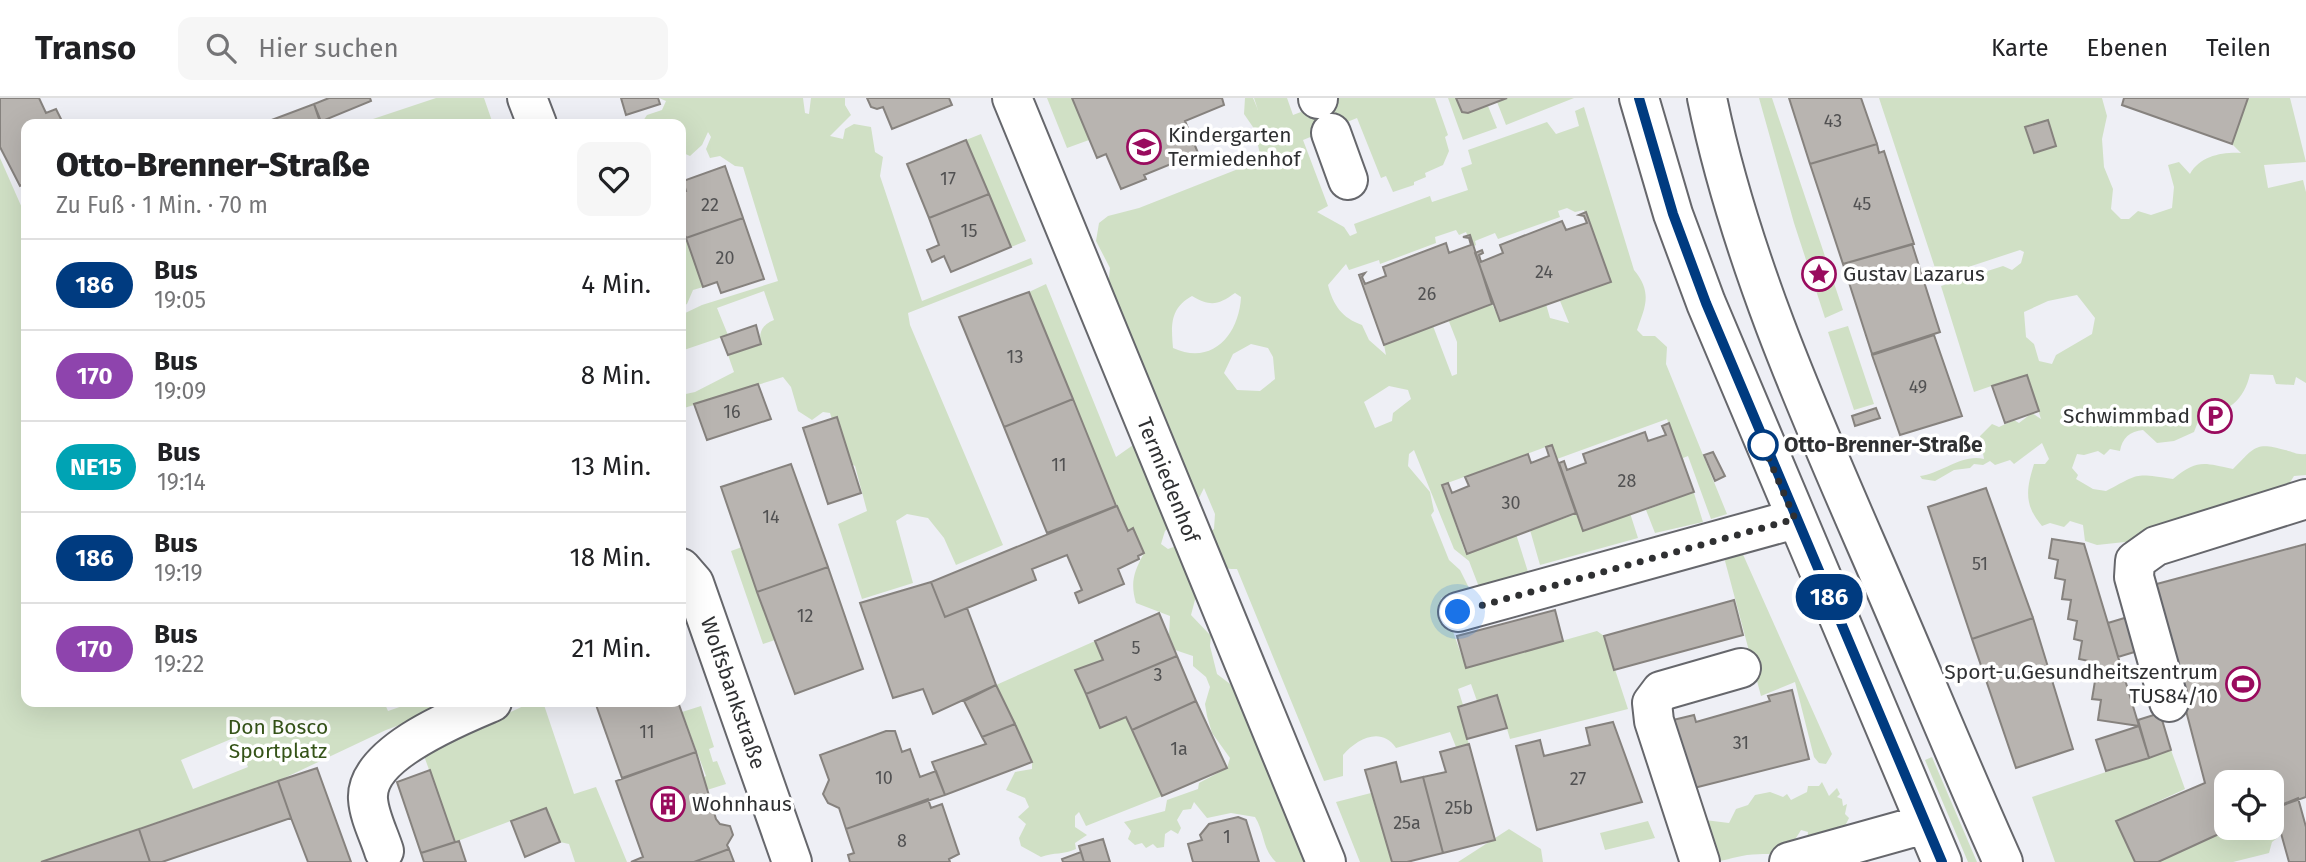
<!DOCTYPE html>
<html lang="de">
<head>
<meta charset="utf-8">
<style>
	body { margin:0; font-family:"Fira Sans",sans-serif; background:#f6f6f6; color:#202124; height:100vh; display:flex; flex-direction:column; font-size:26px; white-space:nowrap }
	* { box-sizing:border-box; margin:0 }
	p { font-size:23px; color:#757577 }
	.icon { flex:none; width:38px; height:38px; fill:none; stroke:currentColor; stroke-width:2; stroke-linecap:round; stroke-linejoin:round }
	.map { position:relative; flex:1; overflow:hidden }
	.details { position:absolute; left:21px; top:21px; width:665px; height:588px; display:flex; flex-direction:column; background:#fff; border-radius:14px; box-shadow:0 7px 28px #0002 }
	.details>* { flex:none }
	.badge { padding:0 14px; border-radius:23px; font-size:24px; line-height:46px }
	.tools { position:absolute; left:2214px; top:672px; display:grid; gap:14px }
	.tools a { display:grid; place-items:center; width:70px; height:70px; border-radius:14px; background:#fff; box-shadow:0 7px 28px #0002; font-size:35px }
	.you { position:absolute; width:35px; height:35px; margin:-18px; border:5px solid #fff; border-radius:50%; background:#1a73e8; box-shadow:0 0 0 10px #1a73e833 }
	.map>.badge { position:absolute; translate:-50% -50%; box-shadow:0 0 0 4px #fff }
	.round { display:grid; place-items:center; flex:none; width:74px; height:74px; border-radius:14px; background:#f6f6f6 }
	.headline { display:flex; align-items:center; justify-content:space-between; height:119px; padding:0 35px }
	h1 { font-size:33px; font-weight:800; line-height:52px }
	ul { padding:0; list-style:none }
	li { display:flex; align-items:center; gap:21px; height:91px; padding:0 35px; border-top:2px solid #e0e0e0 }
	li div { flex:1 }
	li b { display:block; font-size:26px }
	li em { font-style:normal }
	li .badge { min-width:77px; font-weight:700; text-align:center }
	header { display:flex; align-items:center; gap:42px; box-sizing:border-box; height:98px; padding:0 35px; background:#fff; border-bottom:2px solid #e0e0e0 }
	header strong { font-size:33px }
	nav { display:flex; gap:38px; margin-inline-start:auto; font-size:24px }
	.search { width:490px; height:63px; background:#f6f6f6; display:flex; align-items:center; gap:18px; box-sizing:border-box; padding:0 24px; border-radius:14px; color:#757577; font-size:26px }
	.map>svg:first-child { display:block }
	.green { fill:#d0e0c5; fill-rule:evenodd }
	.building { fill:#b8b4b0; stroke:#86827e; stroke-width:2 }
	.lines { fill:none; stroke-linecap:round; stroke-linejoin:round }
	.minor-casing { stroke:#66676c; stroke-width:42 }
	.minor { stroke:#fff; stroke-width:38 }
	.line-casing { stroke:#fff; stroke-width:16 }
	.line { stroke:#003b80; stroke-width:10 }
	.walk { stroke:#2f3032; stroke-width:7; stroke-dasharray:0 12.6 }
	.stop-dot { fill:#fff; stroke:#003b80; stroke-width:3.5 }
	.labels { text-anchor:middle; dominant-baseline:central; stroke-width:7; stroke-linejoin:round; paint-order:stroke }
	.number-label { font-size:18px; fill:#515152 }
	.poi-label { font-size:21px; fill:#2f3032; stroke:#fff; text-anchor:start }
	.stop-label { font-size:21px; font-weight:bold; fill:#2f3032; stroke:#fff; text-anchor:start }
	.street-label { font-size:21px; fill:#2f3032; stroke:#fff }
	.park-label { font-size:21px; fill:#355318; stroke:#fff }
</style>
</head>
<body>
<header>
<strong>Transo</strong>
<div class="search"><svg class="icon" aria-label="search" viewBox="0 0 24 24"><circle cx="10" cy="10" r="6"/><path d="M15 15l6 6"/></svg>Hier suchen</div>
<nav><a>Karte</a><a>Ebenen</a><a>Teilen</a></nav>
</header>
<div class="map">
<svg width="2306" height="764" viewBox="0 0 2306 764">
	<rect width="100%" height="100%" fill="#eeeff5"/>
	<path class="green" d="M436,0H484L493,26H358Z
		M659,0H803L805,15L809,16L811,0H845V7L851,17L830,38L843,41L845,31L854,26L871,29L875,54L883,59L880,78L922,203L1031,160L1033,166L908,215L910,227L1003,447L956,467L944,440L928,420L907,416L896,423L913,485L862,501L838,426L867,413L855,368L842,360L827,332L832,321L830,315L823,314L812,322L798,313L791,289L783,279L681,311V297L695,294L734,274L728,257L761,246C758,234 763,226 774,222L764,193L717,210L728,237L681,253V217L702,207L778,183L743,69L735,68L720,58L710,60L706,51L711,39L708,34L702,47L690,58L681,54V26H627L643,23L647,17L662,12L666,3Z
		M1047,0H1072L1089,42L1067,50Z
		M1245,0H1253L1258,12L1254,0H1287L1293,17L1338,0H1435L1448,37L1445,39L1449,53L1443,67L1425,75L1426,79L1414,84V87L1393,94L1386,78L1381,80L1357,20L1303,42L1328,108L1317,114L1344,129L1350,138L1357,135L1354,126L1430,98L1432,104L1468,92L1461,70L1472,66L1468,52L1547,24L1556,36L1579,28L1575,13L1584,9L1634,172C1653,195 1645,209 1637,232L1643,238H1655L1667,249L1666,266L1727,416L1711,421L1688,358L1683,360L1703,424L1655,435L1646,412L1694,394L1667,321L1557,361L1551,347L1442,387L1465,454L1516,436L1529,477L1479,489L1469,463L1454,451L1414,352L1409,356L1408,368L1430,394L1434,413L1431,417L1449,462L1460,472L1470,492L1441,500L1466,570L1597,533L1604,538L1628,611L1510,641L1497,597L1477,603L1471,586L1458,591L1463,607L1458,609L1469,646L1456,649L1450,634L1396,650C1381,628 1357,641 1343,657V678L1324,683L1237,471C1220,472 1218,464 1213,449L1219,447L1210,441L1208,435L1214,431L1215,416L1204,390L1198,402L1165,433L1161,446L1168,451L1179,447L1197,494L1191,517L1211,538L1210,548L1217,576L1234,589L1326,764H1276C1262,751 1265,735 1255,719L1231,715L1207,720L1194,704L1191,711L1183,712L1177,722L1181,730L1178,736L1171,732L1165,736L1164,749L1157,750L1153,746L1146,750L1142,745L1135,747L1128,741L1131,733L1124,724L1165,713L1167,702L1198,691L1199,685L1227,670L1230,660L1212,635L1207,618L1205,606L1210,589L1206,579L1193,568V558L1175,552L1169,537L1170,518L1136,505C1130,484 1134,474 1144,455L1133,431L1128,433L1115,405L1029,194L1046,186L1116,359L1143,340L1108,188L1110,170L1096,143L1099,125L1108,118L1139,110L1261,62L1255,32L1244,16ZM1567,110L1575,114L1584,112L1610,183L1560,203L1569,225L1550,220L1546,206L1500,223L1492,206L1448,221L1457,244V276L1452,278L1433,228L1384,247L1386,257L1369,242L1362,227C1342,220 1333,207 1328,187L1346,166L1349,172L1379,162L1380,166L1436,145L1435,139L1456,132L1459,137L1466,134L1472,149L1476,147L1475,143L1495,135L1498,141L1560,119L1558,113ZM1235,195L1241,199C1239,237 1212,268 1173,250C1171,227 1170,210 1192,198C1211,209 1218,207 1235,195ZM1251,246L1268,250L1273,259L1275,281L1260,293L1237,292L1224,275L1233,256ZM1389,288L1408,292L1411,301L1393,315L1392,323L1375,330L1364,304Z
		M1448,0H1456L1462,14L1488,8L1497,30L1463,42Z
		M1507,0H1574L1506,27L1497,4Z
		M1759,0H1772L1843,212L1825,220L1794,125Z
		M1879,0H2102L2107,18L2102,41L2104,69L2113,91L2111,111L2121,121H2129L2138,113L2151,117L2172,110L2174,89L2168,67L2179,64L2190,76C2200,58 2222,54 2241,55L2232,46L2248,0H2290L2306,64L2264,67L2268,90L2303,82L2306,94V285L2296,279L2294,287L2276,286L2273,277L2250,276C2244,302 2229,315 2201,316L2194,334L2174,343L2157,345L2143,332C2130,333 2122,340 2120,353L2110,351L2104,357L2098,353L2084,357L2077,356L2072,370L2078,377L2076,381L2093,391L2106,393C2140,375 2134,375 2173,381C2198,361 2203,365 2233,371C2254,350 2255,343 2285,352C2294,354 2296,357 2306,356V377L2294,378L2284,394L2146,457L2125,444L2097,447L2085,443L2083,427L2070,423L2064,429L2050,425L2042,428C2024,407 2026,392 2034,366H2045L2049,361L2042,345L2014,366L2010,362L1995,367L1990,363L1983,367L1974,366L1970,370L1954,372L1935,383L1922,381L1920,378C1940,376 1963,355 1984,361L1980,338L1992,326L1999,329L2014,322L2019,325L2032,315L2041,321L2031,290L2010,288L2006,283L1974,294L1941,188L2003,168L2012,172L2021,165L2024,154L2020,152L1938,179ZM2077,197L2095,220L2092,236L2056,257L2052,266L2039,263L2034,246L2026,239L2024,214L2048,203Z
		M981,36L1026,143L1011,149L966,42Z
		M0,60L26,119V604H384L388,613L414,604H461L386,632L278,683L41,764H0ZM236,639L248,669L193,691L181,662Z
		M681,126L703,189L693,192L687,206L681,209Z
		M1848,228L1874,306L1854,312L1828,234Z
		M1630,415L1638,440L1540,467L1530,432L1577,416L1583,432Z
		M742,449L775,542L763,546L731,453Z
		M1741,452L1832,656L1826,666L1819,665L1814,659L1795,584L1761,598L1725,463L1726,457Z
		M1095,543L1103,562L1075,573L1100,629L1126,619L1162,698L1086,728L1079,714L1075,718V729L1087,737L1075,745L1076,751C1064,757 1054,754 1041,759L1021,748L1019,740L1026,726L1018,719L1029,709L1025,700L1006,692L1015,674L1032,671V664L996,587Z
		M532,604H551L544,607L574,696L596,689L627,764H575L569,746L560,744L545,710L455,744L423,655Z
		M701,608L714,649L709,651L713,664L717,663L726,686L707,692L703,680L706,678L682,614Z
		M2171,652L2185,691L2116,723L2135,764H2055L2032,699Z
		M1932,659L1977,764H1968L1925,662Z
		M1822,684L1829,698L1837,690L1840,696L1837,699L1842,701L1843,708L1847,706L1845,716L1849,720L1844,730L1807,741L1808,734L1801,732C1782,764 1779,753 1747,757C1733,759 1723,764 1709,764L1705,722L1729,725L1736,711L1748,707L1755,697L1770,694L1783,699L1787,696L1791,702L1807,694L1808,688H1819Z
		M1371,695L1392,764H1360L1336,704Z
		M2274,710L2280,738L2272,744L2269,755L2233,764H2158L2232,730H2272Z
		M1648,723L1655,740L1605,752L1600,735Z
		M1509,731L1541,751L1543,764H1458Z"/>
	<path class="building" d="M0,0H39L46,15L56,11L63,25L26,26V85L20,88L0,49Z
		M329,0H370L371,3L320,24L314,6Z
		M621,0H658L660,6L626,17Z
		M867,0H949L952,7L892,31L883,9L877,11L871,9Z
		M1072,0H1222L1224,7L1185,23L1198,55L1144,77L1146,81L1121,91L1106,56L1097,60Z
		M1456,0H1507L1468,15L1462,14Z
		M1789,0H1861L1877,46L1810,66Z
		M2124,0H2248L2232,46L2122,7Z
		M314,6L322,26H261Z
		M2048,22L2056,48L2034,55L2025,29Z
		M966,42L989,96L929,120L907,66Z
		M1877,46L1879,55L1884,53L1914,146L1843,166L1810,66Z
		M725,68L743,120L686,140L681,126V94L686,93L683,83Z
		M989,96L1011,149L951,174L944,158L932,164L927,152L939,147L929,120Z
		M1586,114L1611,184L1500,223L1475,155L1482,152L1483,155L1479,157L1481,164L1503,155L1500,147L1562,123L1566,132L1587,125L1584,118L1579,117Z
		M743,120L764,181L721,195L717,184L703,189L686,140Z
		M1470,137L1492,206L1384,247L1359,177L1365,175L1362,179L1365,186L1386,178L1383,169L1446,145L1449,155L1471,147L1469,140L1463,139Z
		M1912,146L1940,234L1872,256L1843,166Z
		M1029,194L1073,301L1004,329L959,219Z
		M756,227L761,246L728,257L721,239Z
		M1934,237L1962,318L1900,337L1872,257Z
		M2027,277L2039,313L2005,325L1992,288Z
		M758,286L771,321L707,342L694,306Z
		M1073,301L1116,408L1047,435L1004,329Z
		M1876,310L1880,320L1855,328L1852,318Z
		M837,319L861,395L828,406L803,330Z
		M1669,325L1694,394L1583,433L1559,365L1564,363L1567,372L1586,365L1583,356L1645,334L1648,343L1666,337L1662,328Z
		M1552,347L1576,415L1467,456L1442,387L1448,385L1452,395L1469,388L1465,379L1528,356L1531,365L1549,358L1546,349Z
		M1713,354L1725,378L1715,383L1704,357Z
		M791,366L828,469L757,494L721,389Z
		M1986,390L2033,520L1972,541L1928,409Z
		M1117,408L1128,433L1133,430L1144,455L1138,458L1139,461L1118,471L1124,486L1079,505L1075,495L1082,492L1067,457L1032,471L1036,482L945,519L931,484Z
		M2052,441L2084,446L2139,628L2098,622L2101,602L2092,601L2095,583L2086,582L2089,563L2079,561L2082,543L2074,541L2077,523L2068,521L2071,502L2062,501L2065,482L2055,480L2058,462L2049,460Z
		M2306,446V699L2272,711V684H2226V730H2232L2158,764H2135L2116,723L2205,685L2153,487Z
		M828,469L863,571L795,596L757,494Z
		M931,484L945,519L967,510L996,587L933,616L923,591L893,600L860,505Z
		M1734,502L1743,537L1614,572L1604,538Z
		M1555,512L1563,543L1466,570L1457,538Z
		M1159,515L1177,558L1086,596L1075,572L1103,562L1095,543Z
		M2131,518L2141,552L2118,559L2108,525Z
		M2033,520L2073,651L2016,670L1972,541Z
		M1177,558L1196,603L1132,632L1126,619L1100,630L1086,596Z
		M996,587L1015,626L982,639L964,603Z
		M1792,592L1809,661L1690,691L1673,622L1694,617L1696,624L1770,603L1768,598Z
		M1497,597L1507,630L1467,641L1458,609Z
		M1196,603L1227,670L1162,698L1132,632Z
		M595,604H678L696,654L622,680Z
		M2160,615L2171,652L2149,660L2138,622Z
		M1613,624L1642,704L1537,732L1516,648L1540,642L1544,658L1590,647L1586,630Z
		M1015,626L1032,664L945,697L932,664L986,646L982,639Z
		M2139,628L2149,660L2106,673L2096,642Z
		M886,633H895L902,654L910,651L920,679L936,673L945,697L846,731L839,710L828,705L823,696L829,682L820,657Z
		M1469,646L1495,742L1443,755L1423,679L1446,674L1440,654Z
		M696,654L716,721L720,726L730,728L733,737L727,747L729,751L694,764H631L643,759L616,683Z
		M1396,664L1401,684L1423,679L1443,755L1407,764H1392L1365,672Z
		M317,670L351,764H308L291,720L278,683Z
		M430,672L455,744L421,755L397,684Z
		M278,683L291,720L162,764H150L139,731Z
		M2298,700L2306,729V764H2289L2274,710Z
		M928,701L931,710L942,706L959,756L949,761L950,764H850L848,757L854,755L846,731Z
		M546,710L560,744L525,759L511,723Z
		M1238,719L1246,722L1259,764H1193L1188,746L1202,742L1200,737L1209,726Z
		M139,731L150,764H41Z
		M1103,741L1110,764H1084L1079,748Z
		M459,743L466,764H424L421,755Z
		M729,751L734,764H694Z
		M1081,754L1084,764H1063L1062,761Z"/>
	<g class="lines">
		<g class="minor-casing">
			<path id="minor" d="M527,0L537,26
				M1012,0L1326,764
				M1318,0V1
				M1639,0L1673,116L1706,205L1942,764
				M1707,0C1740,160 1808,313 1873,462C1917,563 1958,664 2003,764
				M1331,35L1348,82
				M681,470L694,485L792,764
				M1458,514L1795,421
				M2169,604L2134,479L2135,463L2156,448L2306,401
				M384,753C379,737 369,718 368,701C365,655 459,618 492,604
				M1700,764L1654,623L1652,605L1661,593L1741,570
				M1789,764L1925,726"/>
		</g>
		<use href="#minor" class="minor"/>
	</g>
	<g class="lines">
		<g class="line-casing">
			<path id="line" d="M1639,0L1673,116L1706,205L1942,764"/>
		</g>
		<use href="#line" class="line"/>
		<path class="walk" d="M1458,514L1795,421L1763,347"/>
	</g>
	<defs>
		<g id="school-ring" transform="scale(1.75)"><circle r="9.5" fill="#fff" stroke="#990b5e" stroke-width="1.5"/><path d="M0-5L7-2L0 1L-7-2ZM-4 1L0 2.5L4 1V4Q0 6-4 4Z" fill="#990b5e"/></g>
		<g id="sight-ring" transform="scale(1.75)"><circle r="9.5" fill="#fff" stroke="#990b5e" stroke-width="1.5"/><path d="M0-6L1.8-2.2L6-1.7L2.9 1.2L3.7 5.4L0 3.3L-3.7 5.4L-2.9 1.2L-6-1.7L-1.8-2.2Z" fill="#990b5e"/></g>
		<g id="parking-ring" transform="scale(1.75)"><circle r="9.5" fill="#fff" stroke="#990b5e" stroke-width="1.5"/><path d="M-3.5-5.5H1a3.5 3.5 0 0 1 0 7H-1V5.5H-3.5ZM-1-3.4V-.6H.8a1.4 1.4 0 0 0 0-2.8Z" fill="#990b5e"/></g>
		<g id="stadium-ring" transform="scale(1.75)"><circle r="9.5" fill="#fff" stroke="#990b5e" stroke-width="1.5"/><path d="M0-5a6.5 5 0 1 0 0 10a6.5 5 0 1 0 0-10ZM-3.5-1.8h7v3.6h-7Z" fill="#990b5e"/></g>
		<g id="building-ring" transform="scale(1.75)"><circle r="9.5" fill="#fff" stroke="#990b5e" stroke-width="1.5"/><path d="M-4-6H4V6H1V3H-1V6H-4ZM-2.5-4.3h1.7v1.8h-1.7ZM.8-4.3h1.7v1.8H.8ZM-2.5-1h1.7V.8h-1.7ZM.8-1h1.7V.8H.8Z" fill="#990b5e"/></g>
	</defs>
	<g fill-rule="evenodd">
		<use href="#school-ring" x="1144" y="49"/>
		<use href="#sight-ring" x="1819" y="176"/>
		<use href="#parking-ring" x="2215" y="318"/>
		<use href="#stadium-ring" x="2243" y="586"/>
		<use href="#building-ring" x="668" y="706"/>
	</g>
	<circle class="stop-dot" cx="1763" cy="347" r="14"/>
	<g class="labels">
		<g class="number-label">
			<text x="1833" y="23">43</text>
			<text x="948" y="81">17</text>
			<text x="1862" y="106">45</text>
			<text x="710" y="107">22</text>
			<text x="969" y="133">15</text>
			<text x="725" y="160">20</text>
			<text x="1544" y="174">24</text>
			<text x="1427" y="196">26</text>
			<text x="1015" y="259">13</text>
			<text x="1918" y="289">49</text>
			<text x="732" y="314">16</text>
			<text x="1059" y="367">11</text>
			<text x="1627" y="383">28</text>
			<text x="1511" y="405">30</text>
			<text x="771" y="419">14</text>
			<text x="1980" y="466">51</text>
			<text x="805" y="518">12</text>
			<text x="1136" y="550">5</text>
			<text x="1158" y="577">3</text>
			<text x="647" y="634">11</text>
			<text x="1741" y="645">31</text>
			<text x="1179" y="651">1a</text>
			<text x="884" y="680">10</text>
			<text x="1578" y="681">27</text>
			<text x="1459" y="710">25b</text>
			<text x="1407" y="725">25a</text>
			<text x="1227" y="739">1</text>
			<text x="902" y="743">8</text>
		</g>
		<g class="poi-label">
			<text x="1168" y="37">Kindergarten<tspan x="1168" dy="24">Termiedenhof</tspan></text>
			<text x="1843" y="176">Gustav Lazarus</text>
			<text x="2190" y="318" text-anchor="end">Schwimmbad</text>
			<text x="2218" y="574" text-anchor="end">Sport-u.Gesundheitszentrum<tspan x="2218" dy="24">TUS84/10</tspan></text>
			<text x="692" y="706">Wohnhaus</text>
		</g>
		<g class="stop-label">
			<text x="1784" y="347">Otto-Brenner-Straße</text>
		</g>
		<g class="street-label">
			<text transform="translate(1168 382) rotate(68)">Termiedenhof</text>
			<text transform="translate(733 595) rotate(71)">Wolfsbankstraße</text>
		</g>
		<g class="park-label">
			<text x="278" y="629">Don Bosco<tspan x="278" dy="24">Sportplatz</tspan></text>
		</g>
	</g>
</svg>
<div class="tools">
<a><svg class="icon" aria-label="locate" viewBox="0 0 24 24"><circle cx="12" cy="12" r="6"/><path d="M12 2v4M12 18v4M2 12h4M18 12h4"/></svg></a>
</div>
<div class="you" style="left:1458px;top:514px"></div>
<b class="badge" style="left:1829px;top:499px;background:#003b80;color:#fff">186</b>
<section class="details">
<div class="headline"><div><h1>Otto-Brenner-Straße</h1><p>Zu Fuß · 1 Min. · 70 m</p></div><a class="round"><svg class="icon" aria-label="heart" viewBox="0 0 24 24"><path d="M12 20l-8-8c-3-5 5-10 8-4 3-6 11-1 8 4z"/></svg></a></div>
<ul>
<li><span class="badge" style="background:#003b80;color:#fff">186</span><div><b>Bus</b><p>19:05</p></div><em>4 Min.</em></li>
<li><span class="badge" style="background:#8e44ad;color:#fff">170</span><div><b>Bus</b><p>19:09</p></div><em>8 Min.</em></li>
<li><span class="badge" style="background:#00a3b4;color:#fff">NE15</span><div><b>Bus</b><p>19:14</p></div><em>13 Min.</em></li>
<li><span class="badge" style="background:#003b80;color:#fff">186</span><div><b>Bus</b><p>19:19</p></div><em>18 Min.</em></li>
<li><span class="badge" style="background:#8e44ad;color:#fff">170</span><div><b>Bus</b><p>19:22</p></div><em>21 Min.</em></li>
</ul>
</section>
</div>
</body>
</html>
